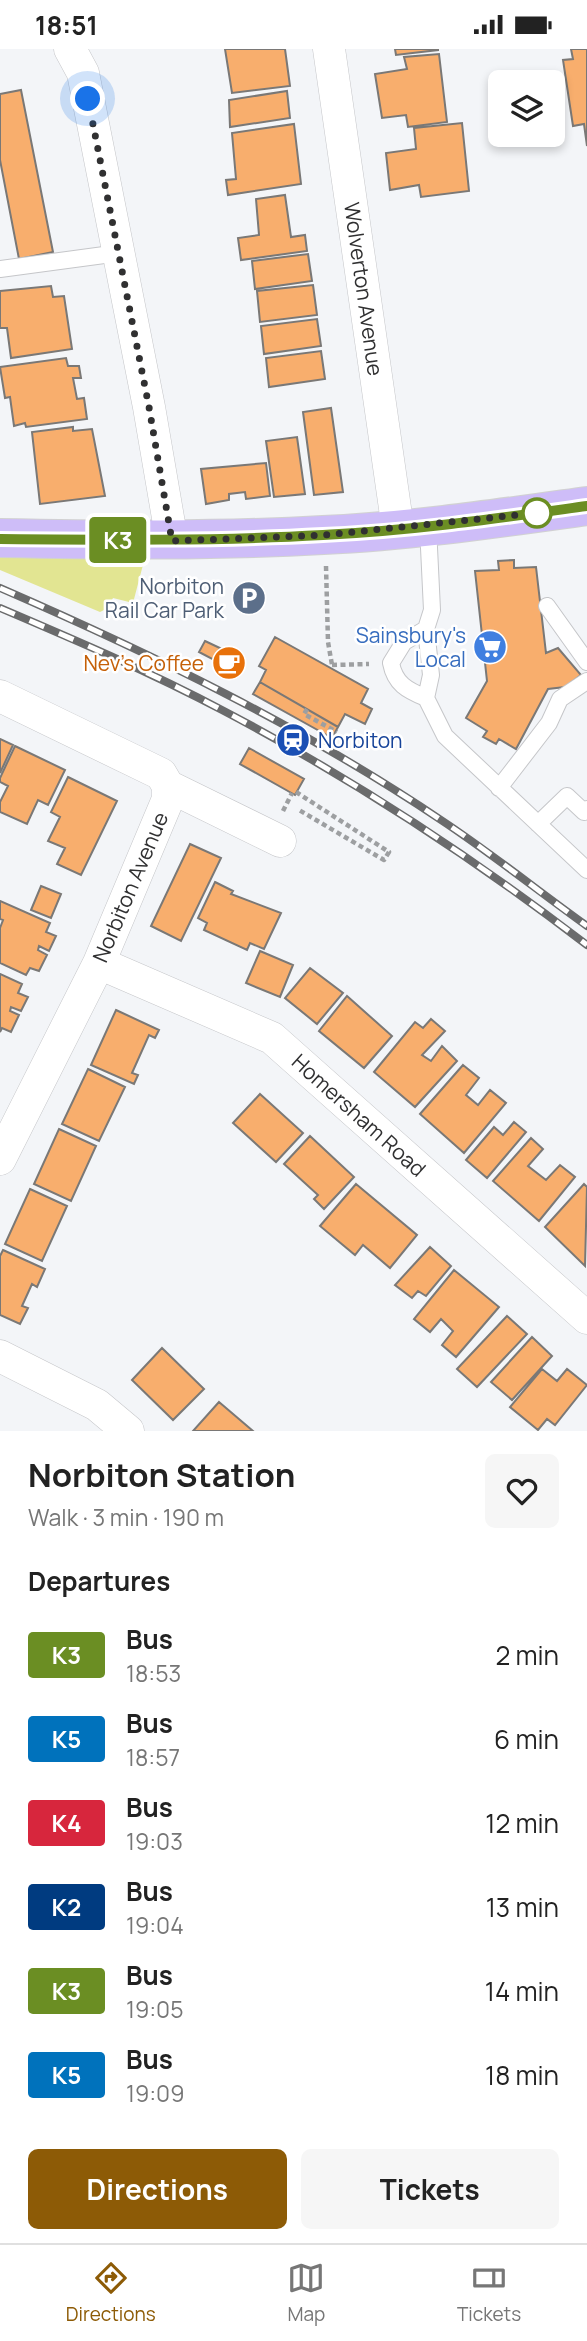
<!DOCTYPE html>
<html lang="en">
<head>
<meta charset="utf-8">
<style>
	body { margin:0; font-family:Manrope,sans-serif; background:#f6f6f6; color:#222; height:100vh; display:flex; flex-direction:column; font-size:26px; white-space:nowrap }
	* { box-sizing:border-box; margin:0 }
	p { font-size:23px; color:#767676 }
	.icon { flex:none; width:38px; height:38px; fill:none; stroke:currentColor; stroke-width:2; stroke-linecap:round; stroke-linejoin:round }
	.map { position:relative; height:1382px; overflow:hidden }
	.sheet { display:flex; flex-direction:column; background:#fff; flex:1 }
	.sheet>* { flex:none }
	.badge { padding:0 14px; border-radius:5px; font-size:24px; line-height:46px }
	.buttons { position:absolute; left:488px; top:21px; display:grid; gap:14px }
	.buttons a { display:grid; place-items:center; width:77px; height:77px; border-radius:10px; background:#fff; box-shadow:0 4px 10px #0003; font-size:35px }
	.you { position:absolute; width:35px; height:35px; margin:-18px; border:5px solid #fff; border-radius:50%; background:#1a73e8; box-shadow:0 0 0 10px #1a73e833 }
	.map>.badge { position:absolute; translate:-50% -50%; box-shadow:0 0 0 4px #fff }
	h2 { padding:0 28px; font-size:26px; line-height:63px }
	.round { display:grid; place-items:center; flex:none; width:74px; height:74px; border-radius:10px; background:#f6f6f6 }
	.headline { display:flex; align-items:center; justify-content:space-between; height:119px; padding:0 28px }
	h1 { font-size:33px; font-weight:700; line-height:52px }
	.button { display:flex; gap:14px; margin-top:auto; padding:14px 28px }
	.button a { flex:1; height:80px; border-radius:10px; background:#8d5b06; color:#fff; font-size:28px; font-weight:700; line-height:80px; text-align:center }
	.button a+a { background:#f6f6f6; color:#222 }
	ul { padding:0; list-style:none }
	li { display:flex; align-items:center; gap:21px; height:84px; padding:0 28px }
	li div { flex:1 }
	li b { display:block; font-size:26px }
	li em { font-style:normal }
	li .badge { min-width:77px; font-weight:700; text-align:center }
	.status { display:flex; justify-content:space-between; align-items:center; height:49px; padding:0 35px; background:#fff; direction:ltr }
	.status svg { height:19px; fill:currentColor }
	.tabs { display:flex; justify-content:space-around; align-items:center; height:98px; border-top:2px solid #e0e0e0; background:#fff; font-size:19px; color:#767676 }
	.tabs a { display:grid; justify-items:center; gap:4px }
	.tabs .selected { color:#8d5b06 }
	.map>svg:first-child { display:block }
	.green { fill:#e2e592 }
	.building { fill:#f8ae6d; stroke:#7a7876; stroke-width:2 }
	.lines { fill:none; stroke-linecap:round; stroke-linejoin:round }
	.service-casing { stroke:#c5c6c9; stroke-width:18 }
	.minor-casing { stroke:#c5c6c9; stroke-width:33 }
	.primary-casing { stroke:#d1d1d2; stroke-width:40 }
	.path { stroke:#9d9fa1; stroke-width:4.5; stroke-dasharray:5 3.5; stroke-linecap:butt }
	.service { stroke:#fff; stroke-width:16 }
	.minor { stroke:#fff; stroke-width:32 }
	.primary { stroke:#cebdf8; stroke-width:38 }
	.rail-casing { stroke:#6a6b6c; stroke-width:8 }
	.rail { stroke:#fff; stroke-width:5; stroke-dasharray:16; stroke-linecap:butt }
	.line-casing { stroke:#fff; stroke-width:16 }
	.line { stroke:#6b8e23; stroke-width:10 }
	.walk { stroke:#303031; stroke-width:7; stroke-dasharray:0 12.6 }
	.stop-dot { fill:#fff; stroke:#6b8e23; stroke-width:3.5 }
	.labels { text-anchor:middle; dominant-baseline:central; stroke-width:5; stroke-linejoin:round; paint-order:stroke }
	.street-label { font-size:21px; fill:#303031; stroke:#fff }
	.service-label { font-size:21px; fill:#4e5e75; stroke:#fff; text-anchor:end }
	.shop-label { font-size:21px; fill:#366cbe; stroke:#fff; text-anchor:end }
	.food-label { font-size:21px; fill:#c56008; stroke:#fff; text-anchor:end }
	.transit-label { font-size:21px; fill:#164399; stroke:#fff; text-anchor:start }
</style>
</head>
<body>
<div class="status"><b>18:51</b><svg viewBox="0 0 49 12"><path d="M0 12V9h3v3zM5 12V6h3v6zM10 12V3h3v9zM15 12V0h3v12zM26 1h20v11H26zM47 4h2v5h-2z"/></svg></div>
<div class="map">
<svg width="587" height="1382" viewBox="0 0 587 1382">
	<rect width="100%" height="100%" fill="#f3f5f8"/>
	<path class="green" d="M0,503L138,508L144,512L133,554L113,549L108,559L100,563L0,521Z"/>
	<path class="building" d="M225,0H285L290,37L232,44Z
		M395,0H438V1L396,6Z
		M571,0H587V97L584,75L573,77L563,11L573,10Z
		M439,5L447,73L408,78L406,66L382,69L375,25L407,20L404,8Z
		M21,41L53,203L19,210L0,111V45Z
		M287,42L290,69L230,78L229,51Z
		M462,74L469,142L421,148L419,136L390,141L386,104L416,100L414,79Z
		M294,75L301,135L228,146L226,131L236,130L232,84Z
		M285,146L291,188L305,186L307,202L241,211L238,189L259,186L256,150Z
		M308,205L312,232L255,240L252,212Z
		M313,236L317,266L260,273L257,242Z
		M51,237L53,248L64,247L72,300L11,309L7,279H0V242Z
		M317,270L321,297L264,305L261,277Z
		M321,302L325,330L269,338L266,309Z
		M66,309L68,317H79L81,329H73L77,350L84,349L87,370L26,378L25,374L14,377L10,348L5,349L0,318Z
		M331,359L343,443L314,446L303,363Z
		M73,378V382L92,380L105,447L40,455L32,383Z
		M297,388L305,445L274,448L266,392Z
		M266,414L270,447L246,450L245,443L229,445V451L206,455L201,420Z
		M514,511V519L536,518L546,604L558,599L581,626L565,638L548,640L516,700L499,690L496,695L483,688L487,682L466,669L487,632L475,522L499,521L498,512Z
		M275,588L368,640L361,654L372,660L365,675L345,665L338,678L260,633L266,621L259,617Z
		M205,592L222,600L216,612L199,603Z
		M225,605L237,611L231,622L219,616Z
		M260,633L338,678L332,689L253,645Z
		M0,690L13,696L0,724Z
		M15,697L65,721L48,756L38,751L27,775L0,763V753L8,737L0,733V729Z
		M249,699L304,730L295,746L240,715Z
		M68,728L117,752L81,826L57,815L65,799L48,792L60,768L51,763Z
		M190,795L221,809L181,892L151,877Z
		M215,833L233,842L231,845L281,864L264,900L250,894L247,901L204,881L207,874L198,869Z
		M41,837L61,845L51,869L31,861Z
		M0,852L50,874L46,883L56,887L49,902L39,897L38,901L47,906L39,922L30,919L26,926L0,914V879L3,871L0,870Z
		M260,902L293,916L280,948L246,934Z
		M310,919L343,944L317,975L285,949Z
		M0,925L22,935L18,944L28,948L21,962L11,958L10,962L19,966L11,983L2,979L0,983Z
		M347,947L392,987L364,1019L319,982Z
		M116,961L159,981L155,989L149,986L132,1024L138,1026L134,1035L91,1016Z
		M431,970L445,982L422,1006L431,1012L442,997L457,1012L415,1058L374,1023L415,973L423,979Z
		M463,1016L479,1029L466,1046L478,1056L490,1041L506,1054L464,1104L420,1065Z
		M88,1020L125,1038L99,1092L62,1075Z
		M260,1045L303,1084L276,1113L233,1074Z
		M514,1073L526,1083L487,1129L466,1111L494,1078L503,1086Z
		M59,1080L96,1097L71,1152L34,1135Z
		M310,1087L354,1128L324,1160L314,1150L318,1146L284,1115Z
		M531,1089L543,1100L528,1117L546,1131L560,1116L575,1128L539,1172L493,1132Z
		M356,1135L417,1186L390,1219L363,1196L355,1206L320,1177Z
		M584,1135L587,1138L585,1217L545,1178Z
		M30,1140L67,1157L42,1212L5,1195Z
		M430,1198L451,1217L426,1247L418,1242L412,1249L395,1236Z
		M3,1201L45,1220L37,1238L32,1235L22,1257L28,1259L20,1275L0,1266V1207Z
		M454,1221L499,1258L456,1308L442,1296L453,1282L441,1270L430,1283L414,1270Z
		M507,1267L527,1285L477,1338L457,1320Z
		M532,1288L552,1307L512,1351L491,1333Z
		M162,1299L204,1340L173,1371L132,1331Z
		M542,1320L557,1332L567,1320L587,1336L555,1376L547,1370L538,1381L510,1358Z
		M219,1353L253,1382H193Z"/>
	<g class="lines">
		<g class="service-casing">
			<path id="service" d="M0,220L119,204
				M428,478L432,561L426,580L431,626L426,649L445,687L587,821
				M547,557L587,613
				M426,580L404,593L391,614C395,635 407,641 426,649
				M499,739L549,674L560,650L587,632
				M538,775L567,747L584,763L587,760"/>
		</g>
		<g class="minor-casing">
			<path id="minor" d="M70,0L83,24L149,358L172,492
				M329,0L398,480
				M0,647L161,725L168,737V750L99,914L0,1110
				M168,737L280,792
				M99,914L272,989L587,1269
				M0,1307L97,1356L128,1382"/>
		</g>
		<g class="primary-casing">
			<path id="primary" d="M0,489C108,491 216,492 323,486C412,482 500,469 587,457"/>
		</g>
		<path class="path" d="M326,517L328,593L332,616
			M332,616L369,615
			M307,660L304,665L337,683
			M296,743L389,803L384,811L299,761
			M283,762L292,744"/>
		<use href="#service" class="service"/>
		<use href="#minor" class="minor"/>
		<use href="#primary" class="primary"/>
		<g class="rail-casing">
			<path id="rail" d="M0,539C152,605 303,678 441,771C491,804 538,842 587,877
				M0,559C75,591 150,623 222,661C350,728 472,808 587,896"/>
		</g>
		<use href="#rail" class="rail"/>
	</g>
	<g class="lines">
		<g class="line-casing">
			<path id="line" d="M0,490C108,491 216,492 323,486C412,482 500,469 587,457"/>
		</g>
		<use href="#line" class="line"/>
		<path class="walk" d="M88,50L149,358L172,492L325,486L537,464"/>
	</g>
	<defs>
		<g id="parking-disc" transform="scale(1.75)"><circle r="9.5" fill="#5c6f8a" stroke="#fff"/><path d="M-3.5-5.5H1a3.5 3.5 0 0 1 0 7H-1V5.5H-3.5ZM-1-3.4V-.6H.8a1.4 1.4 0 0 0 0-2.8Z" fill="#fff"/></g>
		<g id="supermarket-disc" transform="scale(1.75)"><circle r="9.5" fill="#3f7fe0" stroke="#fff"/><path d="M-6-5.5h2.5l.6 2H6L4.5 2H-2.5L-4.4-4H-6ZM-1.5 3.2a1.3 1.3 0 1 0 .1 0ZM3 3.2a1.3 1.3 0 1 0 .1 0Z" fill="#fff"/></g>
		<g id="cafe-disc" transform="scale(1.75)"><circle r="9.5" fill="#e8710a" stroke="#fff"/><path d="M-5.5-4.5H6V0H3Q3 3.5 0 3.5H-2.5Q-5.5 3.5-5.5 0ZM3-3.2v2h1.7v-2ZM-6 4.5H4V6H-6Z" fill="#fff"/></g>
		<g id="station-disc" transform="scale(1.75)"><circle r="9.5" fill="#1a4fb4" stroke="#fff"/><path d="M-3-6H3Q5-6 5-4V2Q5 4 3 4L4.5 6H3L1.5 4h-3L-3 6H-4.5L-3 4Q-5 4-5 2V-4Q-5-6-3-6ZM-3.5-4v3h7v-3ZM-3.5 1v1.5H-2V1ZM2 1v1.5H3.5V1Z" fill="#fff"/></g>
	</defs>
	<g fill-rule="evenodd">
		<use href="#parking-disc" x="249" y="549"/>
		<use href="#supermarket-disc" x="490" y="598"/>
		<use href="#cafe-disc" x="229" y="614"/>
		<use href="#station-disc" x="293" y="691"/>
	</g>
	<circle class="stop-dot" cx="537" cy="464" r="14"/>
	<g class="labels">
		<g class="street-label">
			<text transform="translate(364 240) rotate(82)">Wolverton Avenue</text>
			<text transform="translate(130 838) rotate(-67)">Norbiton Avenue</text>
			<text transform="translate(359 1066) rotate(42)">Homersham Road</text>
		</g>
		<g class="service-label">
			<text x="224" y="537">Norbiton<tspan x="224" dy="24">Rail Car Park</tspan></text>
		</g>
		<g class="shop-label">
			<text x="466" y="586">Sainsbury's<tspan x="466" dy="24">Local</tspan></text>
		</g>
		<g class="food-label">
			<text x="204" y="614">Nev’s Coffee</text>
		</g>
		<g class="transit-label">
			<text x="318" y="691">Norbiton</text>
		</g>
	</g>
</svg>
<div class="buttons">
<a><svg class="icon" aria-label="layers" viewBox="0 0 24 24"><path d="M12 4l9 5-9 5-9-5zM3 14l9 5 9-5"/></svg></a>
</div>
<div class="you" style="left:88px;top:50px"></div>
<b class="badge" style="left:118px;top:491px;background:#6b8e23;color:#fff">K3</b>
</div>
<section class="sheet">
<div class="headline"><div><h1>Norbiton Station</h1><p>Walk · 3 min · 190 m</p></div><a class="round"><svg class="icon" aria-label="heart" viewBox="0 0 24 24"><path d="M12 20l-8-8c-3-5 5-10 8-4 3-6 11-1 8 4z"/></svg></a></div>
<h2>Departures</h2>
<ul>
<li><span class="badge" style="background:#6b8e23;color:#fff">K3</span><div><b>Bus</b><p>18:53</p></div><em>2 min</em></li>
<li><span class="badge" style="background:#0072bc;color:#fff">K5</span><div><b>Bus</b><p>18:57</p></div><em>6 min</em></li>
<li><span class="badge" style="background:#d7263d;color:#fff">K4</span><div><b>Bus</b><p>19:03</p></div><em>12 min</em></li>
<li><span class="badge" style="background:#003b80;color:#fff">K2</span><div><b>Bus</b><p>19:04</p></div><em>13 min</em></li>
<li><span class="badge" style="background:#6b8e23;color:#fff">K3</span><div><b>Bus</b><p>19:05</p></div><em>14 min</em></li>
<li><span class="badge" style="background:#0072bc;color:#fff">K5</span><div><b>Bus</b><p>19:09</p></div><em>18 min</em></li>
</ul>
<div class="button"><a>Directions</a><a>Tickets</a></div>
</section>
<nav class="tabs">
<a class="selected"><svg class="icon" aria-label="directions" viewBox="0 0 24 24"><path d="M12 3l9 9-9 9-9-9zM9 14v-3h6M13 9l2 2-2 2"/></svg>Directions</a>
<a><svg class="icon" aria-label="map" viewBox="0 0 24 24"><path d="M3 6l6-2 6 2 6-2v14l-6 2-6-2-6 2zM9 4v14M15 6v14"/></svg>Map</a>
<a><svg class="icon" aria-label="tickets" viewBox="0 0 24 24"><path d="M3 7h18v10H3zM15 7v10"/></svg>Tickets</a>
</nav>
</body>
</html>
